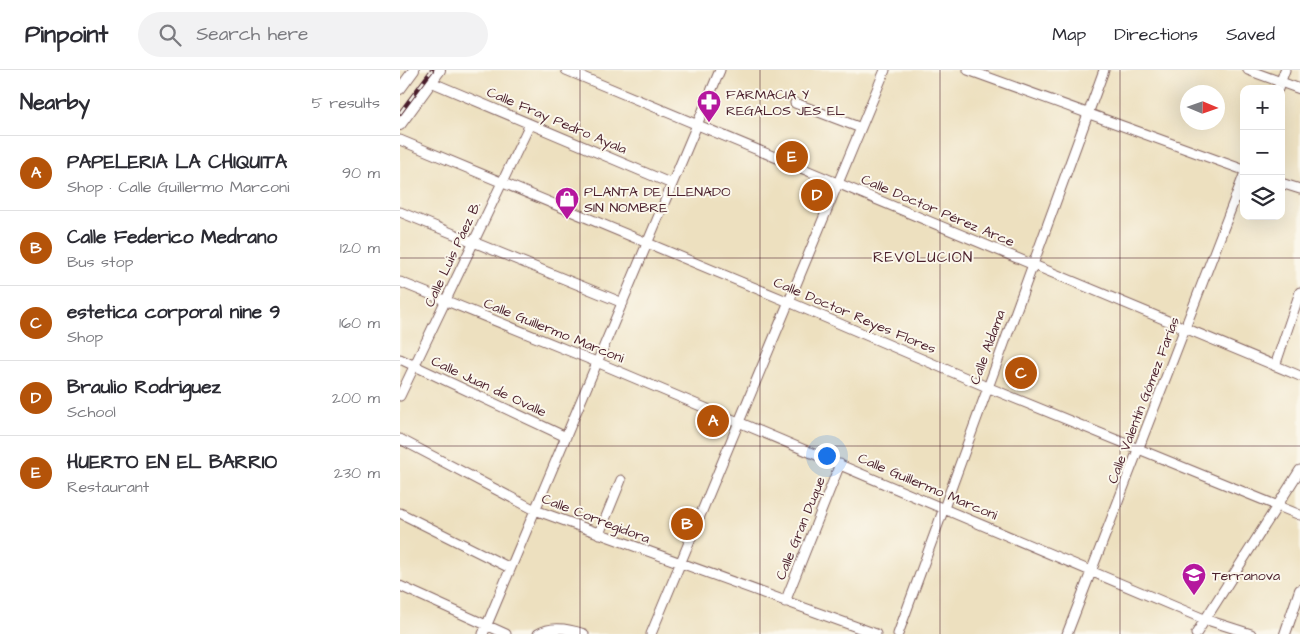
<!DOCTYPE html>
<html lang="en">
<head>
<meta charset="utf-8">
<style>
  :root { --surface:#fff; --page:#f2f2f3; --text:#2b2b33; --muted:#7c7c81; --line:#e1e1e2; --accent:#b45309 }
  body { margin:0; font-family:"Architects Daughter",sans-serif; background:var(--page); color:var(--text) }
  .controls { position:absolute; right:15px; top:15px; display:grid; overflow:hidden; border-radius:10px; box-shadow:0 5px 20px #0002 }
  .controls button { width:45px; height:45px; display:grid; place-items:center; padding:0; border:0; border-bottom:1px solid var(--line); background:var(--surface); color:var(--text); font:25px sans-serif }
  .compass { position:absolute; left:780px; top:15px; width:45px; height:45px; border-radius:50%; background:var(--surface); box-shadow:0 5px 20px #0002; rotate:92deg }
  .you { position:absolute; left:426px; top:385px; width:18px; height:18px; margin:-12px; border:4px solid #fff; border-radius:50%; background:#1a73e8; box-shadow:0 0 0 8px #1a73e833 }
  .badge { display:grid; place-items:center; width:32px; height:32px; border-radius:50%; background:var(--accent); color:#fff; font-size:16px; font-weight:700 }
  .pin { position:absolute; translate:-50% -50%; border:2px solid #fff; box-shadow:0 1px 5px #0006 }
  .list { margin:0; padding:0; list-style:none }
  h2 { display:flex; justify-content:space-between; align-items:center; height:65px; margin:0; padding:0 20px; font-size:21px }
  h2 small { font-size:16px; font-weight:400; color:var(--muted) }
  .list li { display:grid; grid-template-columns:32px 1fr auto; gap:15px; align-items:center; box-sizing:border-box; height:75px; padding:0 20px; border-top:1px solid var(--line) }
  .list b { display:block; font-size:19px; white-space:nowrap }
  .list p { margin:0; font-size:16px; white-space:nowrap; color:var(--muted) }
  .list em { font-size:16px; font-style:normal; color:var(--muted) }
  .icon { flex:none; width:28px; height:28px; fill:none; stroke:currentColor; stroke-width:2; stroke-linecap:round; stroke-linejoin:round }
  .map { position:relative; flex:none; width:900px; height:564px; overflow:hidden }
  header { display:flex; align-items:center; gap:30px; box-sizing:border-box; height:70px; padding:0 25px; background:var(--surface); border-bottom:1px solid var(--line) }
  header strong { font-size:24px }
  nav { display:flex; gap:28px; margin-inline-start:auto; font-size:18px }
  .search { width:350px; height:45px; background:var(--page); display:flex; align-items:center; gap:12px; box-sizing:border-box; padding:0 18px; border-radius:28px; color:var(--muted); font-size:19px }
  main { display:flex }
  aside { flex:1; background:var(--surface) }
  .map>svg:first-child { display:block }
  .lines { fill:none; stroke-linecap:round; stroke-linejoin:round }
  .minor-casing { stroke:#83635f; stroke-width:11 }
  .major-casing { stroke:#83635f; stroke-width:12 }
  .minor { stroke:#fff; stroke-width:9 }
  .major { stroke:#fff; stroke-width:10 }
  .rail-casing { stroke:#4a1f2b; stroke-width:4.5 }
  .rail { stroke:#fbf7ec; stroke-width:2.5; stroke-dasharray:8; stroke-linecap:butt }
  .grid { fill:none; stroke:#4a1f2b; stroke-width:1; stroke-opacity:0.55 }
  .labels { text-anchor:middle; stroke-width:4; stroke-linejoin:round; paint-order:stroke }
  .poi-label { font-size:14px; fill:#4a1f2b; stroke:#fbf7ec; text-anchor:start }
  .street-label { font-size:14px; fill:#4a1f2b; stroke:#fbf7ec }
  .neighbourhood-label { font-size:15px; letter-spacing:1px; fill:#4a1f2b; stroke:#fbf7ec }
</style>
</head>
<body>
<header>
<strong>Pinpoint</strong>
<div class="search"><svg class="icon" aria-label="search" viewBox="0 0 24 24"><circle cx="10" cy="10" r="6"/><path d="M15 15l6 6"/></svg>Search here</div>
<nav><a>Map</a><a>Directions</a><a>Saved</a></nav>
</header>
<main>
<aside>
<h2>Nearby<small>5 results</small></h2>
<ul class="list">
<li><span class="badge">A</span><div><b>PAPELERIA LA CHIQUITA</b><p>Shop · Calle Guillermo Marconi</p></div><em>90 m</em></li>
<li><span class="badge">B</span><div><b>Calle Federico Medrano</b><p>Bus stop</p></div><em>120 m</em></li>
<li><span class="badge">C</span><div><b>estetica corporal nine 9</b><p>Shop</p></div><em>160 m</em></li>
<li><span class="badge">D</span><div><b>Braulio Rodriguez</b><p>School</p></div><em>200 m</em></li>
<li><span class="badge">E</span><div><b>HUERTO EN EL BARRIO</b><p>Restaurant</p></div><em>230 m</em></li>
</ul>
</aside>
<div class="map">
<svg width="900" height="564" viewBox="0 0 900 564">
  <rect width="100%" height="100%" fill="#fbf7ec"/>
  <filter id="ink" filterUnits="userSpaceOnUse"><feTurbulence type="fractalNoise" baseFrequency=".02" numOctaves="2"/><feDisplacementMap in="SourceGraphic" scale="10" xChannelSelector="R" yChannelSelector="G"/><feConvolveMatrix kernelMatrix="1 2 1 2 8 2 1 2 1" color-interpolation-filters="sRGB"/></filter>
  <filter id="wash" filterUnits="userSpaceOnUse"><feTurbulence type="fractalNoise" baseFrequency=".0096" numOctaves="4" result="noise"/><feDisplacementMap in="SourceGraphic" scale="20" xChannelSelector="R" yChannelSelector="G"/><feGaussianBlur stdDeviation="1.12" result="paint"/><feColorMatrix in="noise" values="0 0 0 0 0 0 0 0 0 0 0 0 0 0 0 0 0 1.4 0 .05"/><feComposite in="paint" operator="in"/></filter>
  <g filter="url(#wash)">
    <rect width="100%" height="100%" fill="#ede0bf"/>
  </g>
  <g filter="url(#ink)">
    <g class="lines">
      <defs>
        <path id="minor" d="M 166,0 L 900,306
          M 568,0 L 844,100
          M 848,0 L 900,19
          M 31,12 L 272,114
          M 878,19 L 885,0
          M 395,33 L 461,58
          M 0,70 L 389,232 L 587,317 L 900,445
          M 881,113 L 900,119
          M 0,142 L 223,233
          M 0,212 L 199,293 L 804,549 L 851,564
          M 0,289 L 166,367
          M 875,296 L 900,222
          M 0,326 L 130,54
          M 0,369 L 135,440 L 476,564
          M 0,443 L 110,498
          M 199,464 L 221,410
          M 0,516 L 106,564
          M 385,532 L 440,394
          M 83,564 L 320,0
          M 138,564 C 152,555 170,559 184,564
          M 251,564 L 485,0
          M 498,564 L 704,0
          M 667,564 L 844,105
          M 796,564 L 900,400"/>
        <path id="major" d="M 0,19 L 14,0
          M 0,55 L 40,0
          M 885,564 L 900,520"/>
      </defs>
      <use href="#minor" class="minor-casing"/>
      <use href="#major" class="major-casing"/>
      <use href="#minor" class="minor"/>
      <use href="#major" class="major"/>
      <defs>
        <path id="rail" d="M 0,43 L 32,0"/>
      </defs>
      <use href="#rail" class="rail-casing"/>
      <use href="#rail" class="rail"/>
    </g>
  </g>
  <path class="grid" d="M 180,0 L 180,564M 360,0 L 360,564M 540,0 L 540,564M 720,0 L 720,564M 0,188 L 900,188M 0,376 L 900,376"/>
  <defs>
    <symbol id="pharmacy-pin" viewBox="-11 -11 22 30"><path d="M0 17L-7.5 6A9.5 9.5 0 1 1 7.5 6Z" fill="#b5179e" stroke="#fbf7ec"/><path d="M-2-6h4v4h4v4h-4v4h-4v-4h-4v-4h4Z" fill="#fff"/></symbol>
    <symbol id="shop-pin" viewBox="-11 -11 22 30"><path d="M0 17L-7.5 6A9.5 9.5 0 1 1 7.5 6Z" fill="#b5179e" stroke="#fbf7ec"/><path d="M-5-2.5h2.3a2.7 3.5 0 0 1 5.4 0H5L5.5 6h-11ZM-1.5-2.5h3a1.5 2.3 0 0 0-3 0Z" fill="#fff"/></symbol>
    <symbol id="school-pin" viewBox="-11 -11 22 30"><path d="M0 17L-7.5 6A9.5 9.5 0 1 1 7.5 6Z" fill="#b5179e" stroke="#fbf7ec"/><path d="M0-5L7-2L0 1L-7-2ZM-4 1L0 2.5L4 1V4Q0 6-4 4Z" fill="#fff"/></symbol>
  </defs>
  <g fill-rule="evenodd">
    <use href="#pharmacy-pin" x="295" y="18" width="28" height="38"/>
    <use href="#shop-pin" x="153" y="115" width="28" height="38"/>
    <use href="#school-pin" x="780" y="491" width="28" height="38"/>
  </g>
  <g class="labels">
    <g class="poi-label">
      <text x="326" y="29">FARMACIA Y<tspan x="326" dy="16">REGALOS JES EL</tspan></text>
      <text x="184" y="126">PLANTA DE LLENADO<tspan x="184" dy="16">SIN NOMBRE</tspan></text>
      <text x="812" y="510">Terranova</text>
    </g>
    <g class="street-label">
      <text transform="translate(157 50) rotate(23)" y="5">Calle Fray Pedro Ayala</text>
      <text transform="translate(538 140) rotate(23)" y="5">Calle Doctor Pérez Arce</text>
      <text transform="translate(52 184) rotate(-65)" y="5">Calle Luis Páez B.</text>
      <text transform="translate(455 245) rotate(23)" y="5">Calle Doctor Reyes Flores</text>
      <text transform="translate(154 260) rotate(22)" y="5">Calle Guillermo Marconi</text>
      <text transform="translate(587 277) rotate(-70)" y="5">Calle Aldama</text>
      <text transform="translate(89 316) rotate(25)" y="5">Calle Juan de Ovalle</text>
      <text transform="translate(743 330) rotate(-69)" y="5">Calle Valentín Gómez Farías</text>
      <text transform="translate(528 416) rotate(23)" y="5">Calle Guillermo Marconi</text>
      <text transform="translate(196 448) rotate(21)" y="5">Calle Corregidora</text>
      <text transform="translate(400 458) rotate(-68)" y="5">Calle Gran Duque</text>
    </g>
    <g class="neighbourhood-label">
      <text x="523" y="192">REVOLUCION</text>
    </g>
  </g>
</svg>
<div class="controls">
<button>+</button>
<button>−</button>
<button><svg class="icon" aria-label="layers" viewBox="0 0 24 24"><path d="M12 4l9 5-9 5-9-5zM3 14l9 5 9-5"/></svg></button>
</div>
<svg class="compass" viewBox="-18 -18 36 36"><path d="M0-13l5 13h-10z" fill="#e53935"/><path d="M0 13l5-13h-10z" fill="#7c7c81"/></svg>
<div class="you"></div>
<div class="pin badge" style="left:313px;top:351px">A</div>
<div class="pin badge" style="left:287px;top:454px">B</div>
<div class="pin badge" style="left:621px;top:303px">C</div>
<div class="pin badge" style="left:417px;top:125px">D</div>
<div class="pin badge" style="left:392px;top:87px">E</div>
</div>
</main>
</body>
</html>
